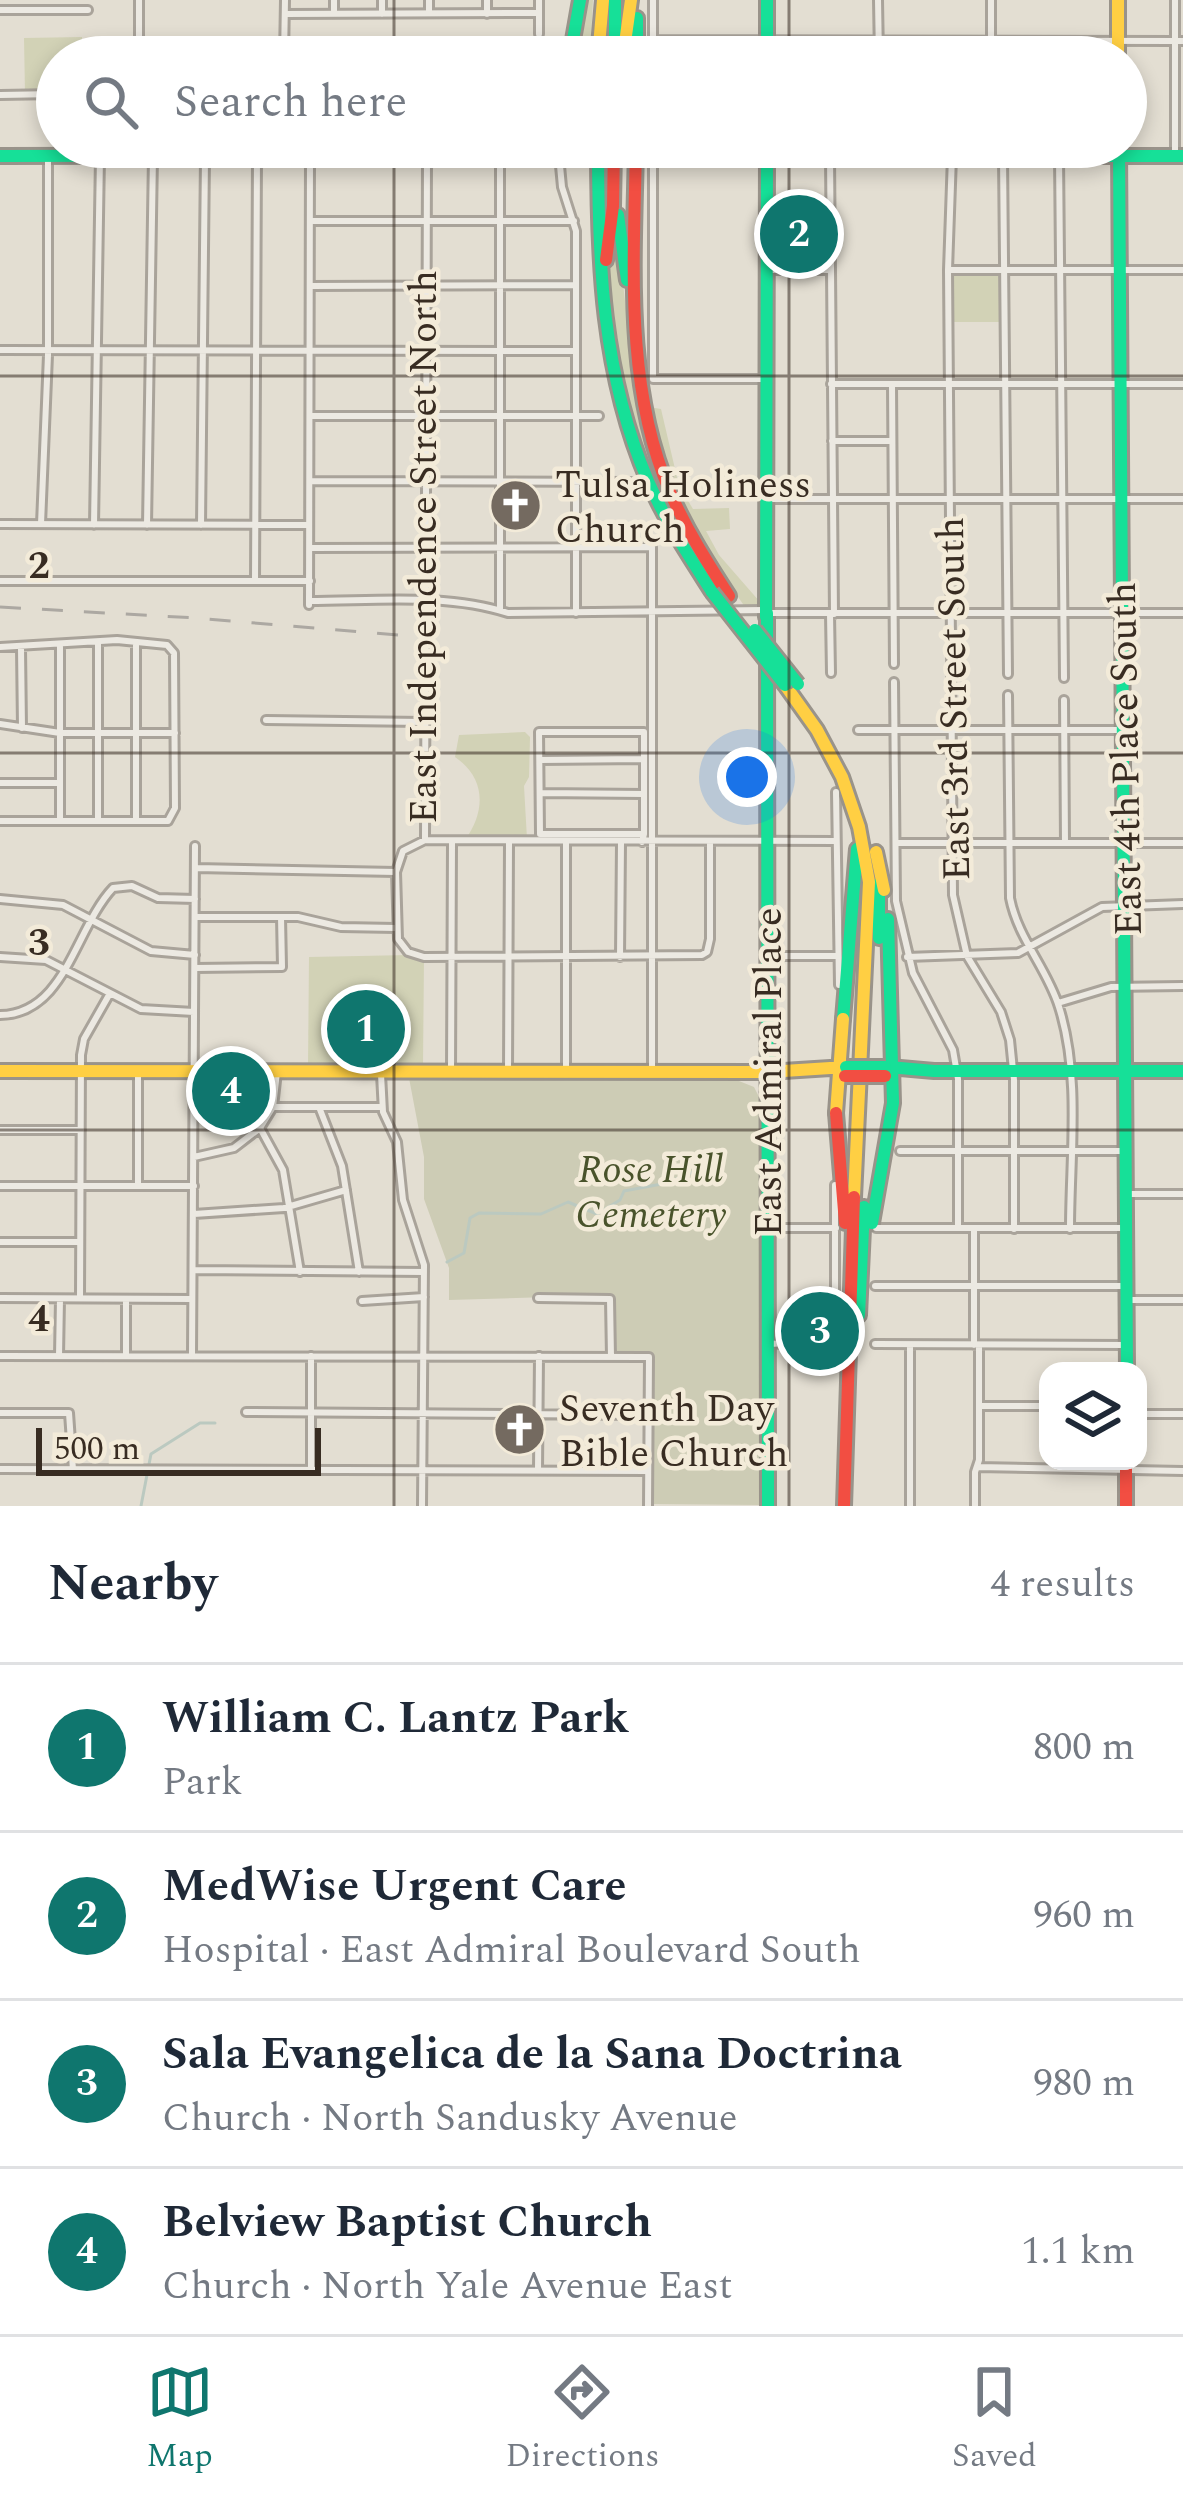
<!DOCTYPE html>
<html lang="en">
<head>
<meta charset="utf-8">
<style>
  :root { --surface:#fff; --page:#f2f2f3; --text:#1f2937; --muted:#747a83; --line:#e0e1e3; --accent:#0f766e }
  body { margin:0; font-family:Spectral,serif; background:var(--page); color:var(--text) }
  .controls { position:absolute; right:36px; bottom:36px; display:grid; overflow:hidden; border-radius:24px; box-shadow:0 6px 18px #0003 }
  .controls button { width:108px; height:108px; display:grid; place-items:center; padding:0; border:0; border-bottom:3px solid var(--line); background:var(--surface); color:var(--text); font:60px sans-serif }
  .scale { position:absolute; left:36px; bottom:30px; width:285px; box-sizing:border-box; padding-left:12px; border:6px solid #382c22; border-top:0; font-size:33px; line-height:42px; white-space:nowrap; color:#382c22; -webkit-text-stroke:9px #f3ebd9; paint-order:stroke }
  .you { position:absolute; left:747px; top:777px; width:42px; height:42px; margin:-30px; border:9px solid #fff; border-radius:50%; background:#1a73e8; box-shadow:0 0 0 18px #1a73e833 }
  .badge { display:grid; place-items:center; width:78px; height:78px; border-radius:50%; background:var(--accent); color:#fff; font-size:39px; font-weight:700 }
  .pin { position:absolute; translate:-50% -50%; border:6px solid #fff; box-shadow:0 3px 12px #0006 }
  .list { margin:0; padding:0; list-style:none }
  h2 { display:flex; justify-content:space-between; align-items:center; height:156px; margin:0; padding:0 48px; font-size:51px }
  h2 small { font-size:39px; font-weight:400; color:var(--muted) }
  .list li { display:grid; grid-template-columns:78px 1fr auto; gap:36px; align-items:center; box-sizing:border-box; height:168px; padding:0 48px; border-top:3px solid var(--line) }
  .list b { display:block; font-size:45px; white-space:nowrap }
  .list p { margin:0; font-size:39px; white-space:nowrap; color:var(--muted) }
  .list em { font-size:39px; font-style:normal; color:var(--muted) }
  .icon { flex:none; width:66px; height:66px; fill:none; stroke:currentColor; stroke-width:2; stroke-linecap:round; stroke-linejoin:round }
  .map { position:relative; flex:none; width:1183px; height:1506px; overflow:hidden }
  .search { position:absolute; background:var(--surface); box-shadow:0 6px 18px #0003; left:36px; right:36px; top:36px; height:132px; display:flex; align-items:center; gap:30px; box-sizing:border-box; padding:0 42px; border-radius:66px; color:var(--muted); font-size:45px }
  .sheet { height:828px; background:var(--surface) }
  nav { display:flex; justify-content:space-around; align-items:center; box-sizing:border-box; height:168px; border-top:3px solid var(--line); background:var(--surface); font-size:33px; color:var(--muted) }
  nav a { display:grid; justify-items:center; gap:6px }
  nav .on { color:var(--accent) }
  .map>svg:first-child { display:block }
  .green { fill:#d2d2b6 }
  .cemetery { fill:#cdccb5 }
  .lines { fill:none; stroke-linecap:round; stroke-linejoin:round }
  .stream { stroke:#bbc9c0; stroke-width:3 }
  .street-casing { stroke:#a9a39a; stroke-width:12 }
  .fast-casing { stroke:#99938a; stroke-width:18 }
  .slow-casing { stroke:#99938a; stroke-width:18 }
  .jam-casing { stroke:#99938a; stroke-width:18 }
  .street { stroke:#ece9e2; stroke-width:6 }
  .fast { stroke:#16e098; stroke-width:12 }
  .slow { stroke:#ffcf43; stroke-width:12 }
  .jam { stroke:#f24e42; stroke-width:12 }
  .rail { stroke:#aca8a2; stroke-width:3; stroke-dasharray:21 21; stroke-linecap:butt }
  .fast-bridge-casing { stroke:#99938a; stroke-width:18; stroke-linecap:butt }
  .jam-bridge-casing { stroke:#99938a; stroke-width:18; stroke-linecap:butt }
  .fast-bridge { stroke:#16e098; stroke-width:12 }
  .jam-bridge { stroke:#f24e42; stroke-width:12 }
  .grid { fill:none; stroke:#382c22; stroke-width:3; stroke-opacity:0.55 }
  .labels { text-anchor:middle; stroke-width:9; stroke-linejoin:round; paint-order:stroke }
  .poi-label { font-size:39px; fill:#382c22; stroke:#f3ebd9; text-anchor:start }
  .street-label { font-size:39px; fill:#382c22; stroke:#f3ebd9 }
  .park-label { font-size:39px; font-style:italic; fill:#49532b; stroke:#f3ebd9 }
  .grid-label { font-size:39px; text-anchor:middle; font-weight:bold; fill:#382c22; stroke:#f3ebd9; stroke-width:9; stroke-linejoin:round; paint-order:stroke }
</style>
</head>
<body>
<div class="map">
<svg width="1183" height="1506" viewBox="0 0 1183 1506">
  <rect width="100%" height="100%" fill="#e3ded2"/>
  <path class="green" d="M 584,0 L 593,0 L 590,57 L 573,57 Z
    M 82,37 L 82,57 L 57,57 L 57,93 L 25,93 L 24,38 Z
    M 466,41 L 569,42 L 566,57 L 466,57 Z
    M 615,211 L 638,419 L 676,527 C 637,454 607,369 606,285 C 606,261 612,235 615,211 Z
    M 953,275 L 1000,275 L 1002,322 L 953,322 Z
    M 649,407 L 661,409 L 679,486 L 693,509 L 729,508 L 730,529 L 706,531 L 719,555 L 760,602 L 758,608 L 745,607 L 698,539 L 672,485 Z
    M 525,732 L 530,737 L 529,777 L 524,786 L 527,839 L 465,840 C 486,811 486,778 455,757 L 459,735 Z
    M 409,955 L 424,959 L 423,1066 L 308,1066 L 309,957 Z"/>
  <path class="cemetery" d="M 409,1078 L 734,1079 L 754,1087 L 762,1103 L 761,1505 L 651,1504 L 651,1354 L 615,1353 L 614,1295 L 449,1300 L 449,1268 L 424,1199 L 424,1157 Z"/>
  <g class="lines">
    <path class="stream" d="M 447,1262 L 464,1253 L 470,1218 L 479,1213 L 541,1214 L 568,1202 L 597,1214 L 620,1200 L 624,1191 L 667,1183 L 700,1169 L 716,1168
      M 141,1506 L 151,1454 L 200,1423 L 215,1423"/>
    <defs>
      <path id="street" d="M 139,0 L 139,57
        M 382,0 L 382,14
        M 487,0 L 487,14
        M 878,0 L 879,57
        M 991,0 L 991,57
        M 1175,0 L 1175,156
        M 0,10 L 88,10
        M 429,13 L 429,0
        M 285,14 L 539,13
        M 334,14 L 334,0
        M 539,34 L 539,0
        M 653,40 L 1183,41
        M 284,57 L 285,0
        M 653,57 L 653,0
        M 0,95 L 57,94
        M 653,149 L 653,379 L 767,379
        M 559,155 L 562,187 L 576,231 L 576,613
        M 830,156 L 834,614
        M 952,156 L 948,270 L 953,895 L 967,956 L 1001,1012 L 1010,1040 L 1014,1080 L 1014,1229
        M 1003,156 L 1008,674
        M 1059,156 L 1064,678
        M 310,221 L 574,221
        M 768,270 L 831,270
        M 948,270 L 1183,270
        M 310,286 L 576,285
        M 0,350 L 576,351
        M 831,384 L 1183,384
        M 892,385 L 894,664
        M 310,416 L 599,416
        M 832,441 L 892,441
        M 310,481 L 631,482
        M 767,499 L 1183,499
        M 0,524 L 308,525
        M 41,524 L 48,355 L 48,156
        M 94,525 L 100,156
        M 147,525 L 153,156
        M 201,525 L 205,157
        M 310,548 L 652,547 L 652,1070
        M 0,581 L 310,581
        M 255,581 L 257,155
        M 309,601 C 374,601 447,593 508,613 L 766,610
        M 309,605 L 310,155
        M 500,610 L 500,158
        M 767,613 L 1183,613
        M 830,614 L 831,673
        M 136,642 L 136,821
        M 0,647 L 117,640 L 167,645 L 174,653 L 175,808 L 168,821 L 0,821
        M 60,647 L 60,821
        M 21,648 L 22,728
        M 894,682 L 896,901 L 913,973 L 953,1050 L 958,1079 L 958,1228
        M 1008,695 L 1010,898 C 1018,939 1047,968 1059,1007 C 1081,1076 1070,1157 1070,1229
        M 1064,700 L 1065,843
        M 266,720 L 423,722
        M 0,724 L 60,733 L 175,733
        M 858,730 L 1123,730
        M 540,760 L 644,759
        M 0,783 L 58,783
        M 836,792 L 839,985
        M 540,793 L 644,794
        M 98,820 L 98,642
        M 425,840 L 427,155
        M 642,842 L 644,834 L 644,732 L 539,732 L 540,834 L 644,834
        M 710,843 L 710,939 L 707,952 L 702,955 L 424,957 L 408,952 L 398,939 L 396,872 L 403,851 L 425,840 L 836,841
        M 896,843 L 1183,843
        M 196,868 L 396,872
        M 0,899 L 63,905 L 151,951 L 195,955
        M 195,917 L 298,917 L 341,927 L 396,928
        M 770,956 L 835,956
        M 0,957 L 46,960 L 141,1009 L 194,1012
        M 620,957 L 621,843
        M 907,957 L 1018,953 L 1102,907 L 1183,904
        M 195,968 L 282,967 L 281,917
        M 1058,1003 L 1111,987 L 1183,986
        M 0,1015 C 66,1014 75,928 113,888 L 132,886 L 158,898 L 195,899
        M 277,1072 L 273,1107 L 260,1128 L 283,1170 L 300,1272
        M 451,1072 L 452,843
        M 508,1072 L 509,843
        M 566,1072 L 566,843
        M 381,1074 L 383,1112 L 397,1142 L 403,1200 L 424,1265 L 422,1506
        M 273,1107 L 382,1107
        M 319,1107 L 342,1166 L 359,1272
        M 0,1130 L 81,1130
        M 900,1151 L 1124,1151
        M 194,1157 L 234,1148 L 260,1128
        M 0,1186 L 194,1186
        M 138,1186 L 138,1071
        M 1127,1194 L 1183,1194
        M 194,1214 L 284,1208 L 346,1190
        M 768,1228 L 836,1228
        M 876,1228 L 1125,1228
        M 974,1229 L 974,1345
        M 0,1242 L 80,1242
        M 195,1270 L 424,1272
        M 875,1286 L 1124,1286
        M 0,1298 L 192,1299
        M 80,1298 L 81,1055 L 84,1039 L 109,995
        M 538,1298 L 610,1299 L 611,1357
        M 126,1300 L 126,1356
        M 1127,1300 L 1183,1300
        M 362,1301 L 424,1297
        M 768,1344 L 835,1341 L 835,1185
        M 875,1344 L 1126,1345
        M 910,1345 L 910,1506
        M 0,1356 L 649,1357 L 648,1506
        M 59,1356 L 60,1299
        M 192,1356 L 195,846
        M 979,1406 L 1048,1406
        M 246,1412 L 648,1415
        M 0,1413 L 69,1413 L 73,1470
        M 1138,1414 L 1183,1414
        M 977,1467 L 1183,1471
        M 0,1469 L 648,1471
        M 311,1469 L 311,1356
        M 538,1470 L 539,1356
        M 975,1506 L 975,1472 L 979,1460 L 979,1345"/>
      <path id="fast" d="M 615,0 L 615,57
        M 767,0 L 767,57
        M 637,18 L 637,57
        M 570,57 L 580,0
        M 598,147 C 598,262 602,374 648,481 C 665,520 689,556 712,592
        M 1119,147 L 1127,1371
        M 646,151 L 735,156 L 1183,156
        M 0,156 L 547,155 L 585,151
        M 618,215 L 627,280
        M 767,613 L 768,1506
        M 766,617 L 767,147
        M 879,884 L 879,938
        M 843,1019 L 857,849
        M 889,1067 L 934,1071 L 1183,1071
        M 872,1223 L 893,1103 L 888,919
        M 859,1315 L 864,1207"/>
      <path id="slow" d="M 1118,0 L 1118,57
        M 598,57 L 603,0
        M 623,57 L 631,0
        M 785,685 L 817,730 L 842,777 L 859,827 L 869,882 L 854,1197
        M 876,852 L 884,890
        M 0,1071 L 768,1072 L 846,1067
        M 836,1113 L 843,1019"/>
      <path id="jam" d="M 636,147 C 634,261 624,385 670,492 C 686,529 707,562 729,596
        M 606,260 L 613,206 L 614,147
        M 836,1113 L 845,1223
        M 1126,1461 L 1126,1506
        M 844,1506 L 854,1197"/>
    </defs>
    <use href="#street" class="street-casing"/>
    <use href="#fast" class="fast-casing"/>
    <use href="#slow" class="slow-casing"/>
    <use href="#jam" class="jam-casing"/>
    <use href="#street" class="street"/>
    <use href="#fast" class="fast"/>
    <use href="#slow" class="slow"/>
    <use href="#jam" class="jam"/>
    <path class="rail" d="M 0,607 L 196,618 L 409,636"/>
    <defs>
      <path id="fast-bridge" d="M 626,151 L 646,151
        M 585,159 L 604,158
        M 626,159 L 646,159
        M 712,592 L 785,685
        M 755,630 L 798,684
        M 846,1067 L 885,1067"/>
      <path id="jam-bridge" d="M 845,1076 L 885,1076"/>
    </defs>
    <use href="#fast-bridge" class="fast-bridge-casing"/>
    <use href="#jam-bridge" class="jam-bridge-casing"/>
    <use href="#fast-bridge" class="fast-bridge"/>
    <use href="#jam-bridge" class="jam-bridge"/>
  </g>
  <path class="grid" d="M 394,0 L 394,57M 789,0 L 789,57M 394,147 L 394,1506M 789,147 L 789,1506M 0,376 L 1183,376M 0,753 L 1183,753M 0,1130 L 1183,1130"/>
  <defs>
    <symbol id="church-disc" viewBox="-11 -11 22 22"><circle r="9.5" fill="#746a60" stroke="#f3ebd9"/><path d="M-1.2-6h2.4v3.5h3.3v2.4h-3.3V6h-2.4V-.1h-3.3v-2.4h3.3Z" fill="#fff"/></symbol>
  </defs>
  <g fill-rule="evenodd">
    <use href="#church-disc" x="486" y="476" width="59" height="59"/>
    <use href="#church-disc" x="490" y="1400" width="59" height="59"/>
  </g>
  <g class="labels">
    <g class="poi-label">
      <text x="555" y="497">Tulsa Holiness<tspan x="555" dy="45">Church</tspan></text>
      <text x="559" y="1421">Seventh Day<tspan x="559" dy="45">Bible Church</tspan></text>
    </g>
    <g class="street-label">
      <text transform="translate(422 547) rotate(-90)" y="14">East Independence Street North</text>
      <text transform="translate(952 699) rotate(-91)" y="14">East 3rd Street South</text>
      <text transform="translate(1124 759) rotate(-91)" y="14">East 4th Place South</text>
      <text transform="translate(767 1072) rotate(-90)" y="14">East Admiral Place</text>
    </g>
    <g class="park-label">
      <text x="651" y="1182">Rose Hill<tspan x="651" dy="45">Cemetery</tspan></text>
    </g>
  </g>
  <g class="grid-label">
    <text x="39" y="578">2</text>
    <text x="39" y="955">3</text>
    <text x="39" y="1331">4</text>
  </g>
</svg>
<div class="controls">
<button><svg class="icon" aria-label="layers" viewBox="0 0 24 24"><path d="M12 4l9 5-9 5-9-5zM3 14l9 5 9-5"/></svg></button>
</div>
<div class="scale">500 m</div>
<div class="you"></div>
<div class="pin badge" style="left:366px;top:1029px">1</div>
<div class="pin badge" style="left:799px;top:234px">2</div>
<div class="pin badge" style="left:820px;top:1331px">3</div>
<div class="pin badge" style="left:231px;top:1091px">4</div>
<div class="search"><svg class="icon" aria-label="search" viewBox="0 0 24 24"><circle cx="10" cy="10" r="6"/><path d="M15 15l6 6"/></svg>Search here</div>
</div>
<section class="sheet">
<h2>Nearby<small>4 results</small></h2>
<ul class="list">
<li><span class="badge">1</span><div><b>William C. Lantz Park</b><p>Park</p></div><em>800 m</em></li>
<li><span class="badge">2</span><div><b>MedWise Urgent Care</b><p>Hospital · East Admiral Boulevard South</p></div><em>960 m</em></li>
<li><span class="badge">3</span><div><b>Sala Evangelica de la Sana Doctrina</b><p>Church · North Sandusky Avenue</p></div><em>980 m</em></li>
<li><span class="badge">4</span><div><b>Belview Baptist Church</b><p>Church · North Yale Avenue East</p></div><em>1.1 km</em></li>
</ul>
</section>
<nav>
<a class="on"><svg class="icon" aria-label="map" viewBox="0 0 24 24"><path d="M3 6l6-2 6 2 6-2v14l-6 2-6-2-6 2zM9 4v14M15 6v14"/></svg>Map</a>
<a><svg class="icon" aria-label="directions" viewBox="0 0 24 24"><path d="M12 3l9 9-9 9-9-9zM9 14v-3h6M13 9l2 2-2 2"/></svg>Directions</a>
<a><svg class="icon" aria-label="saved" viewBox="0 0 24 24"><path d="M7 4h10v16l-5-4-5 4z"/></svg>Saved</a>
</nav>
</body>
</html>
